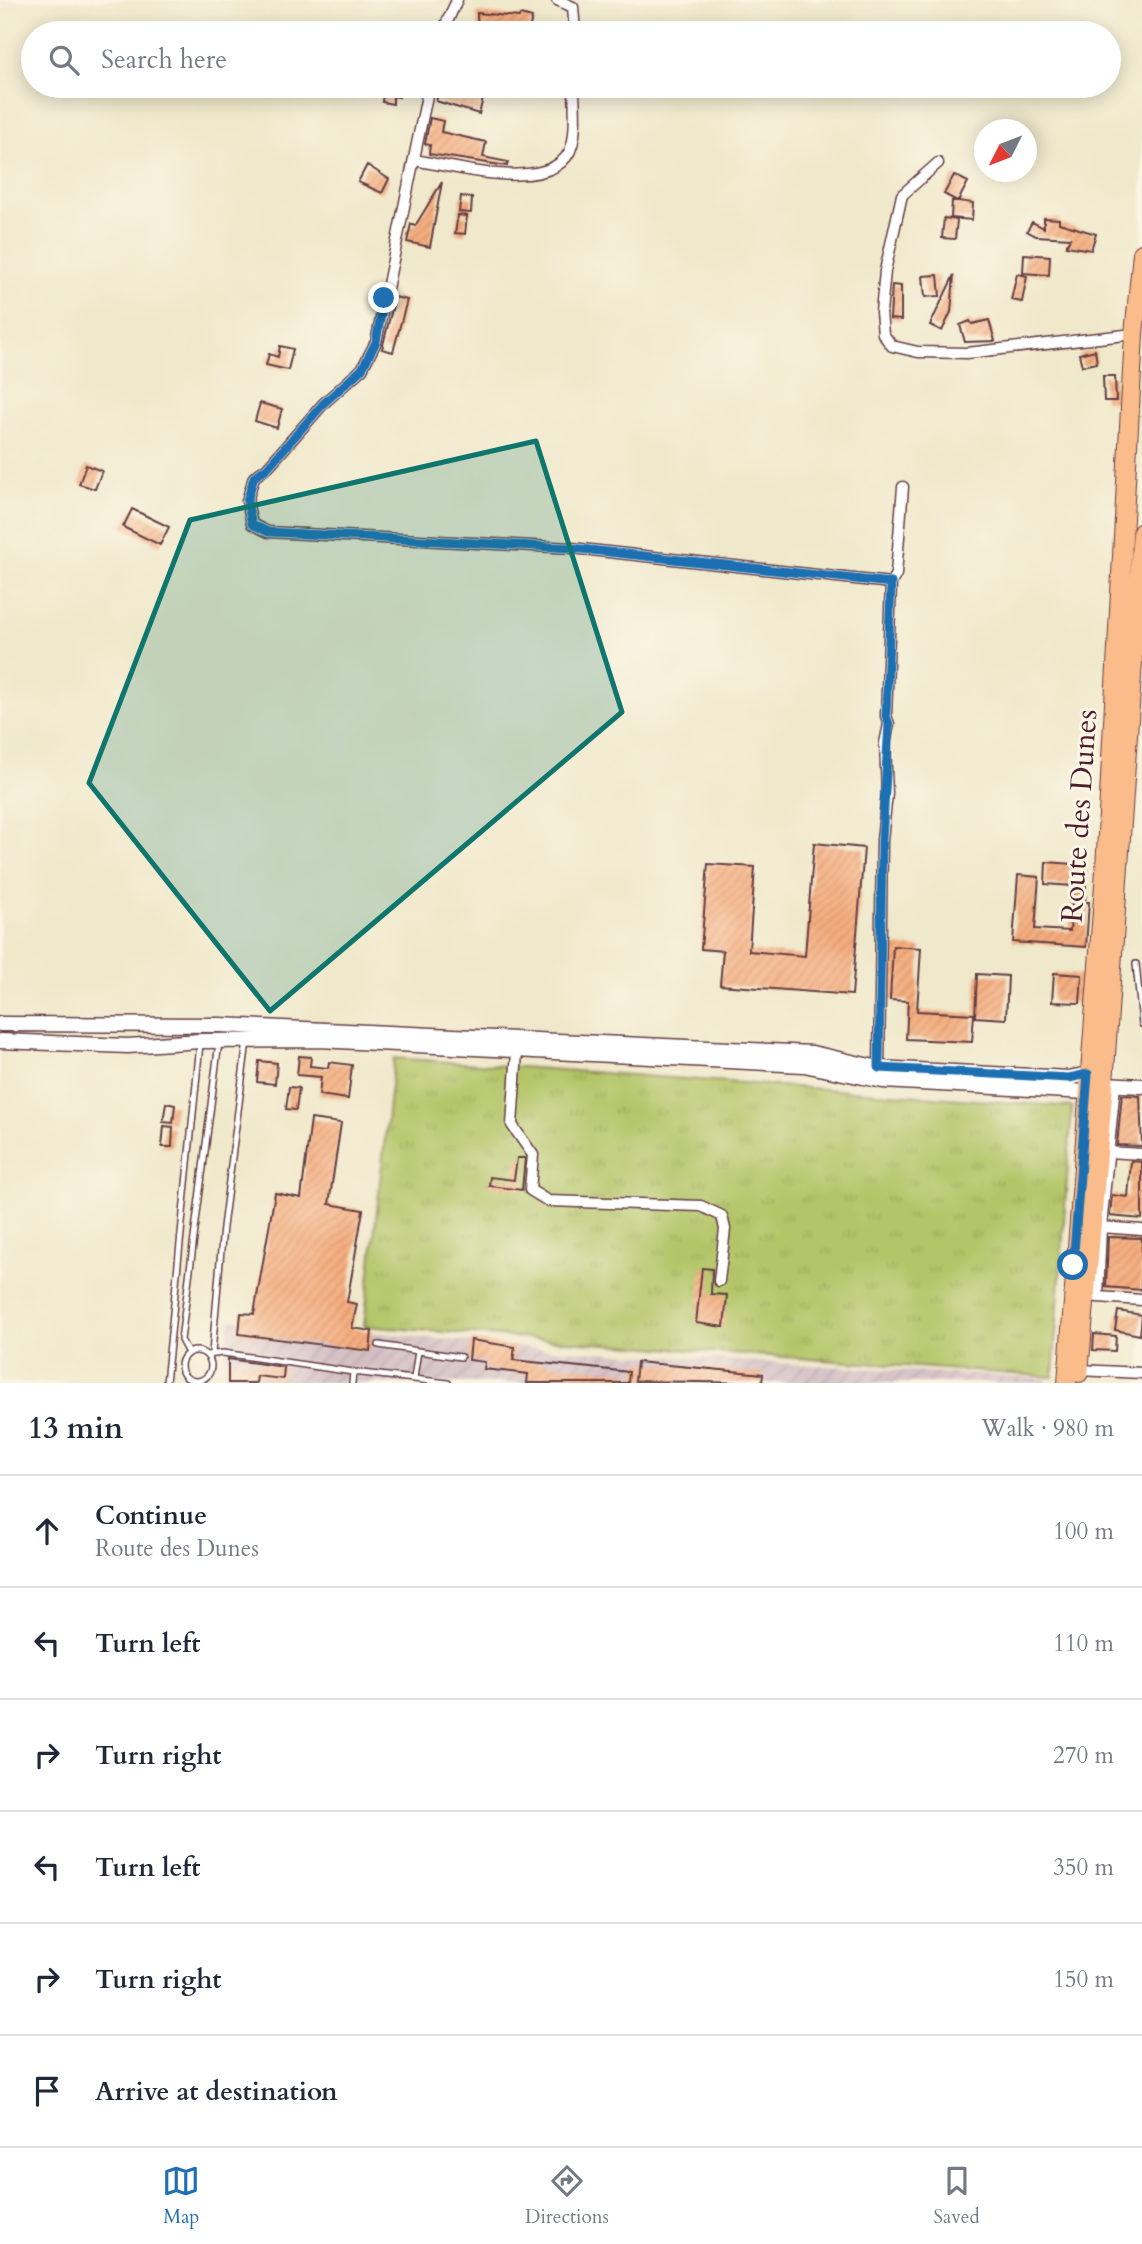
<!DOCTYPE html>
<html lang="en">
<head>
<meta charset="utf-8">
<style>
  :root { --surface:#fff; --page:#f2f2f3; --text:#1f2937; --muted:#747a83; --line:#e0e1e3; --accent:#1f6fb2 }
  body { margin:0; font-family:Cardo,serif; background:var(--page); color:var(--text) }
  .compass { position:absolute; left:974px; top:119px; width:63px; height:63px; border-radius:50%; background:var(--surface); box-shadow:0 4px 18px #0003; rotate:228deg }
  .stop { position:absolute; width:21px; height:21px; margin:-16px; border:5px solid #1f6fb2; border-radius:50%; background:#fff }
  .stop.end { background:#1f6fb2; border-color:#fff; box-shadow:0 2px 7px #0008 }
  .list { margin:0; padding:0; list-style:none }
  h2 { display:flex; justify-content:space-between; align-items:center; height:91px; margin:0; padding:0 28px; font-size:30px }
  h2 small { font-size:23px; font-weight:400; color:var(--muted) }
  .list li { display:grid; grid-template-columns:46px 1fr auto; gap:21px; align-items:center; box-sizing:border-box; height:112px; padding:0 28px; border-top:2px solid var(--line) }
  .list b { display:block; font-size:26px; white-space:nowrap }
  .list p { margin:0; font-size:23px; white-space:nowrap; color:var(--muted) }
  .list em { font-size:23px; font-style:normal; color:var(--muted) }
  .icon { flex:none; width:38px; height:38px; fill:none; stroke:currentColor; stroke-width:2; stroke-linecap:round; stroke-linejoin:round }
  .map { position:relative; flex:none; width:1142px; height:1383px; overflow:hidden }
  .search { position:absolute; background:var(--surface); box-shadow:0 4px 18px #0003; left:21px; right:21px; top:21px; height:77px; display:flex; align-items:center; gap:18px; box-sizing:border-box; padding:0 24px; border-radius:38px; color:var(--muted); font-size:26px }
  .sheet { height:763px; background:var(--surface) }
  nav { display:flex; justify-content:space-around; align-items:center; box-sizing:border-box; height:98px; border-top:2px solid var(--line); background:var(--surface); font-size:19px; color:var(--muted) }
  nav a { display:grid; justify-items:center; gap:4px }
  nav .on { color:var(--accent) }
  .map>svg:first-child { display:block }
  .industrial { fill:url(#industrial-furrows) }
  .grass { fill:url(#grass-tufts); stroke:#7e724a; stroke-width:2 }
  .building { fill:url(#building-hatch) }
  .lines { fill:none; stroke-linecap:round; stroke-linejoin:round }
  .service-casing { stroke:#633d43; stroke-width:8 }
  .minor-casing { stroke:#633d43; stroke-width:13 }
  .tertiary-casing { stroke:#633d43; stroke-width:17 }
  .primary-casing { stroke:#633d43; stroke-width:20 }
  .service { stroke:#fff; stroke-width:5 }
  .minor { stroke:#fff; stroke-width:10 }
  .tertiary { stroke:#fff; stroke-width:14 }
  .primary { stroke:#fabc8b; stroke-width:18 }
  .route { stroke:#1f6fb2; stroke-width:9 }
  .marked { fill:#0f766e; fill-opacity:0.2; stroke:#0f766e; stroke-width:5; stroke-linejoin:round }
  .labels { text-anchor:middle; stroke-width:6; stroke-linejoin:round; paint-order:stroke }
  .street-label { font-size:30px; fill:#4a1f2b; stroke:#fcf5e5 }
</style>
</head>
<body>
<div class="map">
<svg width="1142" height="1383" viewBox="0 0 1142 1383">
  <defs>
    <pattern id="industrial-furrows" width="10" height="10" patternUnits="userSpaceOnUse" patternTransform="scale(1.75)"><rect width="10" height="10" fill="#d2bec4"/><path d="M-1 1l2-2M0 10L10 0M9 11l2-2" fill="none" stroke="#b6a3a9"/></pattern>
    <pattern id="grass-tufts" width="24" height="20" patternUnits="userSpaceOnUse" patternTransform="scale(1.75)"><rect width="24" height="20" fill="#b3c568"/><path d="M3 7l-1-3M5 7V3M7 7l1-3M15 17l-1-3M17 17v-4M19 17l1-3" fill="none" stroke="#9ba95a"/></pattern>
    <pattern id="building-hatch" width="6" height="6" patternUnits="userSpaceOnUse" patternTransform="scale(1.75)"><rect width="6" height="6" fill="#f5ad7e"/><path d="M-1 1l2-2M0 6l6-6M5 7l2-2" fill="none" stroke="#d4946d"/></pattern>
  </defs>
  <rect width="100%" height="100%" fill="#fcf5e5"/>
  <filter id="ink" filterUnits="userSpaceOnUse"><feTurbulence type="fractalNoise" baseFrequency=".0143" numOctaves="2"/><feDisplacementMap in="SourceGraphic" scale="14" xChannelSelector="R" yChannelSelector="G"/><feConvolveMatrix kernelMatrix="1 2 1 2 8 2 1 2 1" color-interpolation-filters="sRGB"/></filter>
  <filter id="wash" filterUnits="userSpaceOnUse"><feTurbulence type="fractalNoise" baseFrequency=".00686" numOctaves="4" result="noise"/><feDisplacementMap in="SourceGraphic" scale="28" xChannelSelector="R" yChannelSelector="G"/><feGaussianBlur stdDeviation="1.57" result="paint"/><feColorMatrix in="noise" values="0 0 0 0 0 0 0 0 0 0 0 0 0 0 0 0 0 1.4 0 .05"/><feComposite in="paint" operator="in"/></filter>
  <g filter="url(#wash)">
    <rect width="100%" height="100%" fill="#efe8ca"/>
    <path class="industrial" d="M 230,1319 L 542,1349 L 1047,1379 L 1046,1383 L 223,1383 Z"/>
    <path class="grass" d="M 394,1058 L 1072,1107 L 1053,1377 L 364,1326 Z"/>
    <g id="blocks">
      <path class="building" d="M 477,13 L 519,17 L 520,15 L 532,18 L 528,33 L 478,33 Z
        M 384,86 L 401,86 L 399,97 L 393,96 L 393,104 L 382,102 Z
        M 446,86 L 466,86 L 485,91 L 479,114 L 436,101 L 439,92 L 444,93 Z
        M 430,118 L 443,121 L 441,132 L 486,142 L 483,157 L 508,162 L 507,166 L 429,154 L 430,145 L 425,144 Z
        M 367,165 L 389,179 L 382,193 L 358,182 Z
        M 954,175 L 968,182 L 958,201 L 973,203 L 972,220 L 951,218 L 952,201 L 957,201 L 944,194 Z
        M 442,182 L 430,247 L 407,242 L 411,224 L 415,226 Z
        M 461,196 L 472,198 L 471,213 L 459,212 Z
        M 458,215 L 467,216 L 465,234 L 455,233 Z
        M 944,218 L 957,220 L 955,239 L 942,238 Z
        M 1044,218 L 1059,219 L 1059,223 L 1096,234 L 1091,250 L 1066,246 L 1070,238 L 1036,236 L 1027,231 L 1032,222 L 1044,228 Z
        M 1024,254 L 1050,256 L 1049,275 L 1023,273 Z
        M 1017,274 L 1027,276 L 1022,302 L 1011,300 Z
        M 938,275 L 940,296 L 925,297 L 923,276 Z
        M 954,275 L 951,312 L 942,331 L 930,325 Z
        M 892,285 L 901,286 L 901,320 L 890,319 Z
        M 395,297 L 407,300 L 393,352 L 382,349 Z
        M 989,320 L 995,341 L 965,342 L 960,325 L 970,321 L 972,324 Z
        M 280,346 L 293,349 L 288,370 L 266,365 L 269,354 L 278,357 Z
        M 1095,350 L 1097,363 L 1082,366 L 1079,354 Z
        M 1103,376 L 1115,376 L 1116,401 L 1104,401 Z
        M 260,403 L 282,409 L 277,428 L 255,421 Z
        M 86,465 L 102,471 L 95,489 L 79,484 Z
        M 132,509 L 169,527 L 160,545 L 123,527 Z
        M 814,843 L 864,848 L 852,995 L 720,985 L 723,951 L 701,949 L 708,864 L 755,867 L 749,951 L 805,956 Z
        M 1046,862 L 1087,865 L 1085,902 L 1089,902 L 1086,947 L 1013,942 L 1018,875 L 1039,877 L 1035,929 L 1070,931 L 1073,886 L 1045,884 Z
        M 893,946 L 921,948 L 917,1011 L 974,1014 L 972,1042 L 906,1039 L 908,1001 L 890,1000 Z
        M 1054,973 L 1082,975 L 1080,1003 L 1052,1002 Z
        M 977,974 L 1008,976 L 1006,1019 L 975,1017 Z
        M 299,1056 L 311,1057 L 310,1066 L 328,1068 L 329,1062 L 352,1065 L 348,1099 L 319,1095 L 321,1077 L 297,1075 Z
        M 259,1061 L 277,1063 L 275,1084 L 257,1082 Z
        M 289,1087 L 299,1088 L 296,1110 L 286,1109 Z
        M 1122,1095 L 1140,1096 L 1142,1146 L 1117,1145 Z
        M 166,1103 L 175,1105 L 173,1123 L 163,1122 Z
        M 311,1119 L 341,1123 L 329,1204 L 363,1210 L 347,1302 L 357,1304 L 352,1328 L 372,1331 L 370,1351 L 239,1334 L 241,1313 L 254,1314 L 275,1193 L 301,1198 Z
        M 164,1126 L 173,1127 L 172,1147 L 162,1147 Z
        M 517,1158 L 525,1158 L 522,1190 L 489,1186 L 490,1177 L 514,1180 Z
        M 1131,1161 L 1142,1162 L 1142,1219 L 1110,1216 L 1112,1195 L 1128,1197 Z
        M 1108,1237 L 1142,1238 L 1141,1290 L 1106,1287 Z
        M 702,1268 L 712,1269 L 711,1294 L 727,1295 L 724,1327 L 696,1323 Z
        M 1118,1311 L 1142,1315 L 1140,1335 L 1115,1330 Z
        M 1094,1334 L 1116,1336 L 1115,1351 L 1093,1350 Z
        M 471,1340 L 515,1347 L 513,1360 L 629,1372 L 628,1383 L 527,1383 L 528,1374 L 484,1369 L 485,1362 L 469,1360 Z
        M 228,1359 L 284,1367 L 283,1379 L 257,1376 L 256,1383 L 228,1383 Z
        M 637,1362 L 763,1374 L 762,1383 L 635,1381 Z"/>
    </g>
  </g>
  <g filter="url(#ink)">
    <use href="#blocks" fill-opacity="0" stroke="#633d43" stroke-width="2"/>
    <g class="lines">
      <defs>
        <path id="service" d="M 1136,964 L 1142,1024
          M 379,1345 L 418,1351 L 414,1378
          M181 1366a15 15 0 1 1 30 0a15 15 0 1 1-30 0Z
          M 418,1351 L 461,1357
          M 188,1353 L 181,1340 L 219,1042
          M 212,1353 L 223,1227 L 247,1041
          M 207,1355 L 223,1353 L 353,1372
          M 166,1383 L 200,1044
          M 352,1383 L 353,1372 L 448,1383"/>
        <path id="minor" d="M 557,0 L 573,7 L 575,33
          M 442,33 L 457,0
          M 429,86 L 376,342 L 362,369 L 324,403 L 267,468 L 254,477 L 247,501 L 252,524 L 268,532 L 572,548 L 891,583
          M 414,160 C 453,166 558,197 572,145 C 577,128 574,104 574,86
          M 938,163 L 902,195 L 885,271 L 881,312 L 883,334 L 892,346 L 918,352 L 967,353 L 1134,334
          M 517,1051 L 512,1125 L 533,1155 L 530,1190 L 548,1201 L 701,1206 L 722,1216 L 725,1229 L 719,1281
          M 879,1068 L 882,840 L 887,794 L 885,743 L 889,724 L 886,716 L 891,583 L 896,574 L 903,487
          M 1107,1152 L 1142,1154
          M 1101,1227 L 1142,1230
          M 1085,1295 L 1098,1297 L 1101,1227 L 1115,1085
          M 1098,1297 L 1142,1300
          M 1079,1370 L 1142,1373"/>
        <path id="tertiary" d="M 0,1024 L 220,1025 L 812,1053 L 879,1068 L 1069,1078 L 1088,1074
          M 0,1041 L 128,1046 L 200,1041 L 319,1040 L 804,1065 L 883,1081 L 1087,1092
          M 1104,1084 L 1142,1086"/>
        <path id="primary" d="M 1079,1373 L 1104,1084 L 1142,532
          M 1067,1383 L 1105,870 L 1134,334 L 1142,253"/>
      </defs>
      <use href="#service" class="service-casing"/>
      <use href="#minor" class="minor-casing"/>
      <use href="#tertiary" class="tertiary-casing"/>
      <use href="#primary" class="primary-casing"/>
      <use href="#service" class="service"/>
      <use href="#minor" class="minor"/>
      <use href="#tertiary" class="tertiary"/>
      <use href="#primary" class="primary"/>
    </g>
  </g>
  <g class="lines" filter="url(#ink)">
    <path class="route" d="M 384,298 L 376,342 L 362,369 L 324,403 L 267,468 L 254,477 L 247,501 L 252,524 L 268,532 L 572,548 L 891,583 L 886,716 L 889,724 L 882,840 L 879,1068 L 1069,1078 L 1088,1074 L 1073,1265"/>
  </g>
  <path class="marked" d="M 536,441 L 622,712 L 270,1011 L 89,783 L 190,520 Z"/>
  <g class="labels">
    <g class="street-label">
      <text transform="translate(1079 816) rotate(-86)" y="10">Route des Dunes</text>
    </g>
  </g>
</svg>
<svg class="compass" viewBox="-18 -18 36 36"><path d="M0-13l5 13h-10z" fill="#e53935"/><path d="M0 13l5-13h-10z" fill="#747a83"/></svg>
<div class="stop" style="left:1073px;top:1265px"></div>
<div class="stop end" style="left:384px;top:298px"></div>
<div class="search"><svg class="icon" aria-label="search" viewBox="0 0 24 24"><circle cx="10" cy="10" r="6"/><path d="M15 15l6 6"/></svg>Search here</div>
</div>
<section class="sheet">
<h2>13 min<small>Walk · 980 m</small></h2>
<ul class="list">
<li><svg class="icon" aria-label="ahead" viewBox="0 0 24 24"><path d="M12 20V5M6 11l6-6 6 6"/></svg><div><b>Continue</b><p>Route des Dunes</p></div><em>100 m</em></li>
<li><svg class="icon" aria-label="left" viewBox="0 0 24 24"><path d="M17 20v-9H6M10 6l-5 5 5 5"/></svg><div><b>Turn left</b></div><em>110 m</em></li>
<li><svg class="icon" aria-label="right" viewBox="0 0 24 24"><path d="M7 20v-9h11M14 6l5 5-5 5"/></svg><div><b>Turn right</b></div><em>270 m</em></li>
<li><svg class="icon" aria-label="left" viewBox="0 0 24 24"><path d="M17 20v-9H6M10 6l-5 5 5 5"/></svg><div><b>Turn left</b></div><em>350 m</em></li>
<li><svg class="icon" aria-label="right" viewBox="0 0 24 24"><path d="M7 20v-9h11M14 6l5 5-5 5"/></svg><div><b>Turn right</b></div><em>150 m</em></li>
<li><svg class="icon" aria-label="arrive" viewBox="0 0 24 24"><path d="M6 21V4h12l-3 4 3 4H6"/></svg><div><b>Arrive at destination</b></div></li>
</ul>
</section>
<nav>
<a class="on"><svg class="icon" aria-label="map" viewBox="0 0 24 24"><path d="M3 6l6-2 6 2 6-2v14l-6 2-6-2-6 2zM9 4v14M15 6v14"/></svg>Map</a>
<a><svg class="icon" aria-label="directions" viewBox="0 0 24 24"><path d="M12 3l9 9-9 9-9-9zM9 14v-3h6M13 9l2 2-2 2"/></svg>Directions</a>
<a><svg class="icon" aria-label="saved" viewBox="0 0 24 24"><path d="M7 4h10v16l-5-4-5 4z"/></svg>Saved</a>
</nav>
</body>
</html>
